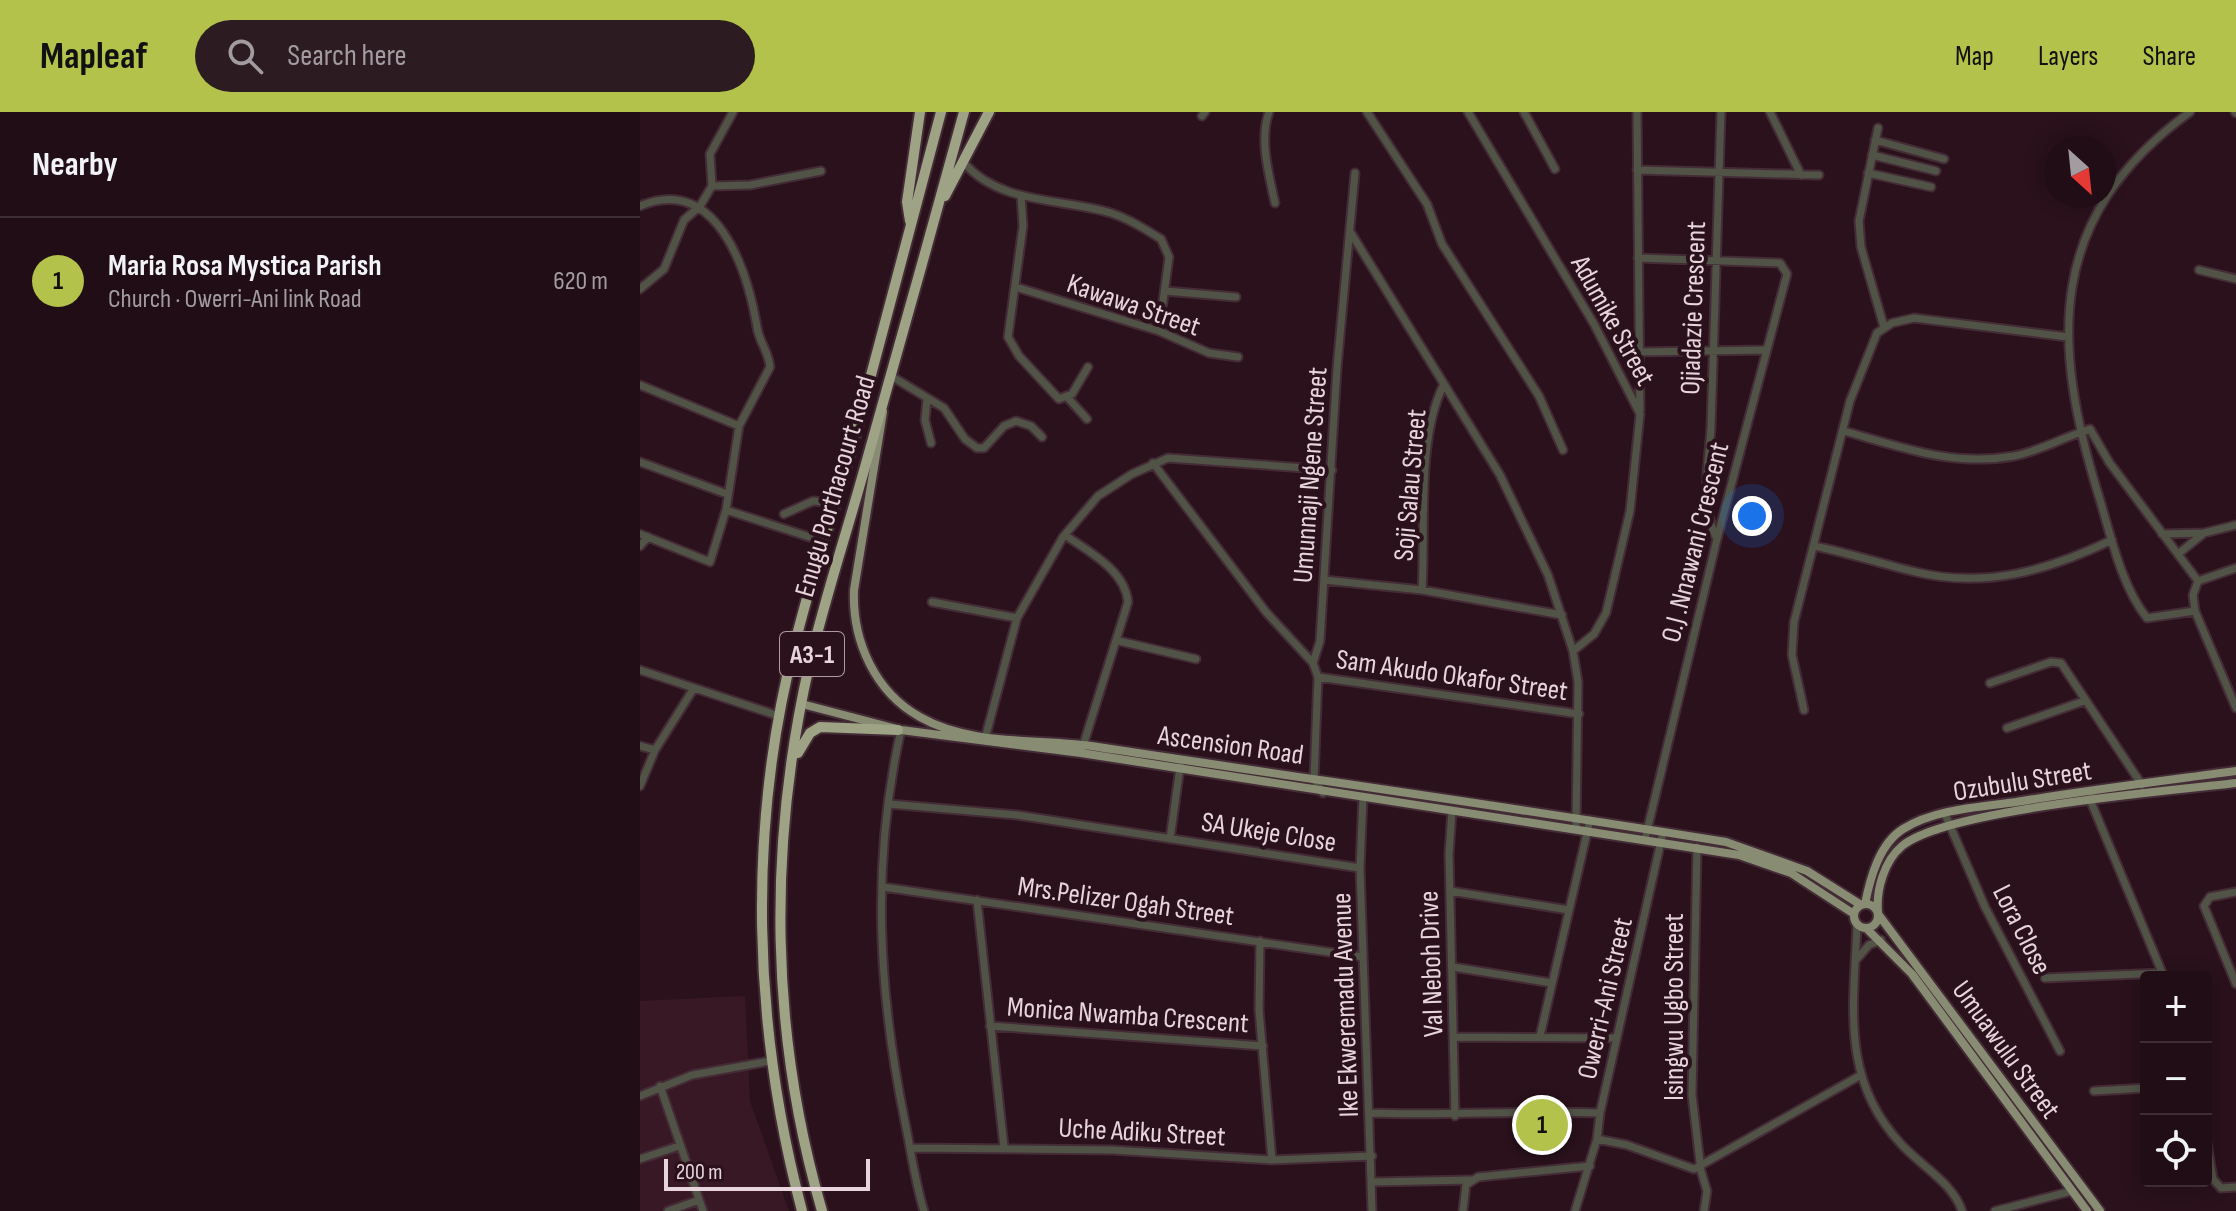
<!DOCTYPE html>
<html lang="en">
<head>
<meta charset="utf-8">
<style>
  :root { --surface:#200d15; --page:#2d1b22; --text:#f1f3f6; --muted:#a29ca0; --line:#3d2d34; --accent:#b3c24b }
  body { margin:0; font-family:"Sofia Sans Condensed",sans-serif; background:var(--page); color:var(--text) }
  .controls { position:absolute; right:24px; bottom:24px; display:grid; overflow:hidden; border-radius:8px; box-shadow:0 4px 20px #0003 }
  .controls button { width:72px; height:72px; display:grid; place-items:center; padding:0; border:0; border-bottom:2px solid var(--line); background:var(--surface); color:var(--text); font:40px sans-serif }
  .compass { position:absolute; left:1404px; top:24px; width:72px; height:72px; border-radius:50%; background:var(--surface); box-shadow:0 4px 20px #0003; rotate:153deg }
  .scale { position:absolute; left:24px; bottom:20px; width:206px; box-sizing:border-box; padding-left:8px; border:4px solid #e7d5db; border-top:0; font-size:22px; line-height:28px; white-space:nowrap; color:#e7d5db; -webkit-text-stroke:6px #2a111c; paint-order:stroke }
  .you { position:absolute; left:1112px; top:404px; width:28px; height:28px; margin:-20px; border:6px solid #fff; border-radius:50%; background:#1a73e8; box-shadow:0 0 0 12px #1a73e833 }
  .badge { display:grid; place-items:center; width:52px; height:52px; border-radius:50%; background:var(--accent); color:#111; font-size:26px; font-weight:700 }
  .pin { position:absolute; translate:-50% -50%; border:4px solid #fff; box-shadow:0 2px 8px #0006 }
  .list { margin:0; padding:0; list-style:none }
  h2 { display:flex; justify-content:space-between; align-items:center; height:104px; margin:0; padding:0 32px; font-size:34px }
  h2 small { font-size:26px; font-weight:400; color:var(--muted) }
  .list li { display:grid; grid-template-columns:52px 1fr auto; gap:24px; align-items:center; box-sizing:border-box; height:128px; padding:0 32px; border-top:2px solid var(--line) }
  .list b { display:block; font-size:30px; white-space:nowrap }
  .list p { margin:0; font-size:26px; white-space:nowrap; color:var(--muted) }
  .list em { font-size:26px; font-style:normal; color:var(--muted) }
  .icon { flex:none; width:44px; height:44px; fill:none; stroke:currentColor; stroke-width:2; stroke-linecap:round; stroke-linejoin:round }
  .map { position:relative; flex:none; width:1596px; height:1099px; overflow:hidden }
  header { display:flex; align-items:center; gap:48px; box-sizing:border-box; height:112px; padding:0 40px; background:var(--accent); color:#111 }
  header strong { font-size:38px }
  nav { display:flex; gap:44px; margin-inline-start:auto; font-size:28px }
  .search { width:560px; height:72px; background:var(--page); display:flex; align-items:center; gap:20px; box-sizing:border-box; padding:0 28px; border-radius:44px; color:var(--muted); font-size:30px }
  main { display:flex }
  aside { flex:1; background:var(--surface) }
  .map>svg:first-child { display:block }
  .built { fill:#381825 }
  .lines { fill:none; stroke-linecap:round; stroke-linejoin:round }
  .minor-casing { stroke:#442c37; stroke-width:11 }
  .major-casing { stroke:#442c37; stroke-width:12 }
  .highway-casing { stroke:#442c37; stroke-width:14 }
  .minor { stroke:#515347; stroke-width:7 }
  .major { stroke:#888c73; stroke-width:8 }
  .highway { stroke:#9da384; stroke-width:10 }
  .labels { text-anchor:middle; stroke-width:8; stroke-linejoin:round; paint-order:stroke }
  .shield { fill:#2a111c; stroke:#ae9aa2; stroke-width:2 }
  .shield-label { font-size:26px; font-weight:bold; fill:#e7d5db }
  .street-label { font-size:28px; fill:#e7d5db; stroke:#2a111c }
</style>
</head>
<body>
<header>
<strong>Mapleaf</strong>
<div class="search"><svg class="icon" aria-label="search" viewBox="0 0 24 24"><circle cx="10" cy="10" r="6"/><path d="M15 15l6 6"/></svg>Search here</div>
<nav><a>Map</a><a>Layers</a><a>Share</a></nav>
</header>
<main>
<aside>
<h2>Nearby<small></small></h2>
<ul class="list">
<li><span class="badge">1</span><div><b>Maria Rosa Mystica Parish</b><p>Church · Owerri-Ani link Road</p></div><em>620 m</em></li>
</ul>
</aside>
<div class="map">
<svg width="1596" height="1099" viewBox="0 0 1596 1099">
  <rect width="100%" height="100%" fill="#2a111c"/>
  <path class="built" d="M 105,884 L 110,989 L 149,1099 L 0,1099 L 0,889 Z"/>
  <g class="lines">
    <defs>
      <path id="minor" d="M 629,0 C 619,28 629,63 635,91
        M 727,0 L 787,92 L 802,132 L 899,284 L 923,338
        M 828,0 L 954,212 L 1000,302 L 990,399 L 966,501 L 954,522 L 933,539
        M 884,0 L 915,57
        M 997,0 L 1000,298
        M 1130,0 L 1161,63
        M 1550,0 C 1405,105 1411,231 1460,388 C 1471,425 1482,475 1507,506 L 1555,499
        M 1595,0 L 1596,1
        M 562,4 L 565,0
        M 1238,16 L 1219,109 L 1221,135 L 1244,215
        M 1235,28 L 1304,47
        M 1232,43 L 1296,59
        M 324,51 C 361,93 422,86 471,101 C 489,107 505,117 521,127 L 529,145 L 519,219
        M 997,58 L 1179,63
        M 1228,61 L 1291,75
        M 72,74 L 70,42 L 93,0
        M 381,84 L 383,114 L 368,225 L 379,244 L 419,287 L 432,282 L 448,255
        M 0,94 C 76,62 107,156 117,215 C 119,230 129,240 130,255 L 99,314 L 86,398 L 70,450 L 0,422
        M 711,121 L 860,363 L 908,463 L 933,539 L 938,570 L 936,717
        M 998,146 L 1140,151 L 1147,162 L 1077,427 L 1006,723
        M 1559,158 L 1596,167
        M 376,175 L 519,219 L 569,241 L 598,245
        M 0,177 L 24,157 L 44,108 L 60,94 L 72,74 L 110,73 L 181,59
        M 525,179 L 596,185
        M 999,240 L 1124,238
        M 251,264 L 304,296 L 325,327 L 337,336 L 344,336 L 364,314 L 376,309 L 391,314 L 402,325
        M 0,273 L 99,314
        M 428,286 L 447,307
        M 287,287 L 285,308 L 291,331
        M 1204,319 C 1261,335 1313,355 1374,344 C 1400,339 1424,325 1450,317 L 1469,350 L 1558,469
        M 0,350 L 87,382
        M 513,351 L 626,500 L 673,551
        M 86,398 L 185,430
        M 144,402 L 173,389 L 196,391
        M 1522,422 L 1564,421
        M 425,423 C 449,440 485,458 488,490 L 442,637
        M 1077,427 C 1059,393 1069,351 1071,315 L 1081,0
        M 0,434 L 8,425
        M 1174,434 C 1209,441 1242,452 1276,460 C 1346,477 1409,458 1472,428
        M 1538,442 L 1564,421 L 1596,413
        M 1596,456 L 1558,469 L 1553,483 L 1555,499 L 1596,596
        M 684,468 L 782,478 L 922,503
        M 782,478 C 786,417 776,327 804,272
        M 292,490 L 377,506
        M 479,529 L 556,547
        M 0,558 L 139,604
        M 678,565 L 939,602
        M 1350,571 L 1411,550 L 1421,551 L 1502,673
        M 1164,598 L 1152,543 L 1154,510 L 1210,289 L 1237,221 L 1252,211 L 1274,206 L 1428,225
        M 1367,616 L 1444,589
        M 261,618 C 231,751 238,878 265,1010 C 271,1039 275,1070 284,1099
        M 346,623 L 377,506 L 423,425 L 458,384 L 492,362 L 528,346 L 692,358
        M 0,634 L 15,638
        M 0,674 L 15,638 L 54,576
        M 1452,679 L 1451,690 L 1524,865
        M 683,681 L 674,667 L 678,565 L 673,551 L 680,529 L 697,256 L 715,61
        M 723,685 L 720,756 L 732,1099
        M 249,692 L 377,703 L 720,756
        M 812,699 L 809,742 L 815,1004
        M 1305,702 L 1345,795 L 1420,939
        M 530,727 L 541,648
        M 1057,735 L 1052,983 L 1061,1059 L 1067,1079 L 1064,1099
        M 243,775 L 723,845
        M 810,779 L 929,798
        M 1596,780 L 1570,785 L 1564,794 L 1596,872
        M 337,788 L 364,1035
        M 1217,812 C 1214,893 1200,967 1261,1032 C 1280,1053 1313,1071 1322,1099
        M 620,829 L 619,898 L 632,1048
        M 1216,848 L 1229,833 L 1241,828
        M 813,855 L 912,871
        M 1405,866 L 1522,861
        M 350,914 L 623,934
        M 900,924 L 950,708
        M 815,925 L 977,926
        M 20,974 L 63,1099
        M 1454,979 L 1506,976
        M 0,984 L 52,963 L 130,949
        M 731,1001 C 807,1004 883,998 960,1001
        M 1566,1026 L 1573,1067 L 1581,1076 L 1596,1075
        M 957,1027 L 987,1033 L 1054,1057 L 1221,963
        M 271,1036 L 473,1038 L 632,1048 L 732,1044
        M 0,1047 L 39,1034
        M 732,1070 L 831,1068
        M 28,1099 L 59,1088
        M 823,1099 L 826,1073 L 838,1065 L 950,1054
        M 935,1099 L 957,1027 L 960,1001 L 1023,720
        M 1355,1099 L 1432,1079"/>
      <path id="major" d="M 243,300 L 214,478 C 212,529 235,580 280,605 C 332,635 402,626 458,635 C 668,667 877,696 1086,730 L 1167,759 L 1221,793
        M 162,592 L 261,618 L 441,641 L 1099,743 L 1151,761 L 1214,802
        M1214 804a12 12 0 1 1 24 0a12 12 0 1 1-24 0Z
        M 1225,792 C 1230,767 1239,732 1263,717 C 1295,697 1340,695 1376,690 C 1449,678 1523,669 1596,659
        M 1238,800 C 1236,778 1244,749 1262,734 C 1306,697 1530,679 1596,671
        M 1238,802 L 1460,1099
        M 1227,817 L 1272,862 L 1447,1099"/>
      <path id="highway" d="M 305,84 L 349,0
        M 270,109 L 267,90 L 280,0
        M 158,641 L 170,621 L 180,615 L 258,618
        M 162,1099 C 113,914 107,717 155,531 C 172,462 195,395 214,327 C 244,218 271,109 301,0
        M 182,1099 C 130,921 128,735 169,554 C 184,489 205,426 223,362 C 257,241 291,121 324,0"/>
    </defs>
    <use href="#minor" class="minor-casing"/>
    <use href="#major" class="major-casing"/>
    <use href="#highway" class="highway-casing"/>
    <use href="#minor" class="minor"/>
    <use href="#major" class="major"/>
    <use href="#highway" class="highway"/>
  </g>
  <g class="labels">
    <rect class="shield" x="140" y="520" width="64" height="44" rx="6"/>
    <g class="shield-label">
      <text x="172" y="551">A3-1</text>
    </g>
    <g class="street-label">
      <text transform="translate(494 192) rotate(19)" y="10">Kawawa Street</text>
      <text transform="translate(1052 196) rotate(-88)" y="10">Ojiadazie Crescent</text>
      <text transform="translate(974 208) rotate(61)" y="10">Adumike Street</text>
      <text transform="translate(669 363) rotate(-86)" y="10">Umunnaji Ngene Street</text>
      <text transform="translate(769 373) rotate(-85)" y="10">Soji Salau Street</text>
      <text transform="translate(194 374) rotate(-74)" y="10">Enugu Porthacourt Road</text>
      <text transform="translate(1054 430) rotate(-76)" y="10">O.J .Nnawani Crescent</text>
      <text transform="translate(812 562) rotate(8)" y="10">Sam Akudo Okafor Street</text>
      <text transform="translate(591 632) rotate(8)" y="10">Ascension Road</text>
      <text transform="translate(1382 668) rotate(-9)" y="10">Ozubulu Street</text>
      <text transform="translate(629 719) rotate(9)" y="10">SA Ukeje Close</text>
      <text transform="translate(486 788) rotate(8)" y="10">Mrs.Pelizer Ogah Street</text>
      <text transform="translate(1383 817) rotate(63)" y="10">Lora Close</text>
      <text transform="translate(790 852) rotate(-92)" y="10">Val Neboh Drive</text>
      <text transform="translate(964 886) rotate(-77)" y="10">Owerri-Ani Street</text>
      <text transform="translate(704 893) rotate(-92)" y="10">Ike Ekweremadu Avenue</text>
      <text transform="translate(1033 895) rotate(-90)" y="10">Isingwu Ugbo Street</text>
      <text transform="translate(488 902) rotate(4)" y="10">Monica Nwamba Crescent</text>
      <text transform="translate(1367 937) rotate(54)" y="10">Umuawulu Street</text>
      <text transform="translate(502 1019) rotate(3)" y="10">Uche Adiku Street</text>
    </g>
  </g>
</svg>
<div class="controls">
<button>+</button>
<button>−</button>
<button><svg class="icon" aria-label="locate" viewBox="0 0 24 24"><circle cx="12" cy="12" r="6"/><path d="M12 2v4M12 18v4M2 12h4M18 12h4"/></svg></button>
</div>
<svg class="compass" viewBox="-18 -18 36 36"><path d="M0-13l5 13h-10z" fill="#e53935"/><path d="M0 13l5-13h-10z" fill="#a29ca0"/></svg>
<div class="scale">200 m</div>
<div class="you"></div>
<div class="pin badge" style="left:902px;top:1013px">1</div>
</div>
</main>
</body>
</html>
